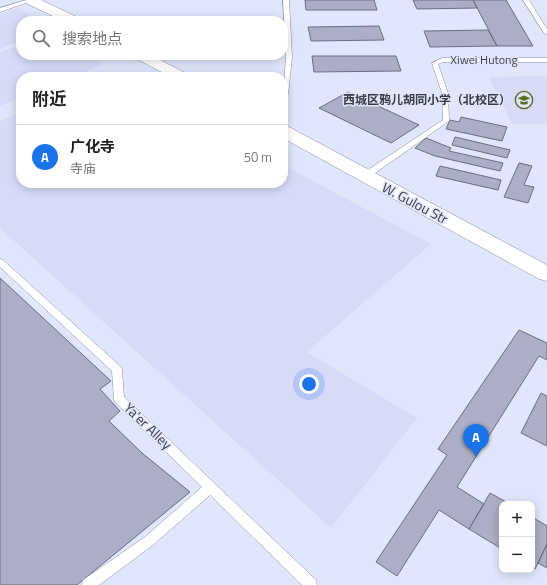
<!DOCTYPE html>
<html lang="zh">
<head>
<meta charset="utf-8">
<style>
  :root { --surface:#fff; --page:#f6f6f6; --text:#222; --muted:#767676; --line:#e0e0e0; --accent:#1a73e8 }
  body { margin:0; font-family:"Titillium Web","Noto Sans SC",sans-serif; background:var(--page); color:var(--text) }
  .controls { position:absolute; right:12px; bottom:12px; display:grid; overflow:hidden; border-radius:8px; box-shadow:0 2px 10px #0003 }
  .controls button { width:36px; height:36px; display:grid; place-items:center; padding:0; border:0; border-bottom:1px solid var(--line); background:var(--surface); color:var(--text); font:20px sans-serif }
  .you { position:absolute; left:309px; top:384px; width:14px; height:14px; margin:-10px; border:3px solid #fff; border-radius:50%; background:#1a73e8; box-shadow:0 0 0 6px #1a73e833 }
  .badge { display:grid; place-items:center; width:26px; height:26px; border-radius:50%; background:var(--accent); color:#fff; font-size:13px; font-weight:700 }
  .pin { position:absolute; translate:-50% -33px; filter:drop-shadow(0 1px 2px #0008) }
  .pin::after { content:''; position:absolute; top:21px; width:14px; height:12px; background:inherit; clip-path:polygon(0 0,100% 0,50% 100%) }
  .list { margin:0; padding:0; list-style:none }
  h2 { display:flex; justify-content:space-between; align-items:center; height:52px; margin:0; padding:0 16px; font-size:17px }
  h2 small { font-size:13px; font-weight:400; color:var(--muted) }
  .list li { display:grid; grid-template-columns:26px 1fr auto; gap:12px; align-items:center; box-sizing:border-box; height:64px; padding:0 16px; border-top:1px solid var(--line) }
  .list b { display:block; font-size:15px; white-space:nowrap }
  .list p { margin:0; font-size:13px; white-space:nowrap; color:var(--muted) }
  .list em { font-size:13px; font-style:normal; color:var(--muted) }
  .icon { flex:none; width:22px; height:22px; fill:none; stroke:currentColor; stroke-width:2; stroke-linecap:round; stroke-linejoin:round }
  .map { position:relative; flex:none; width:547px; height:585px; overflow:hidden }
  .search { position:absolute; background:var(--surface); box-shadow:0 2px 10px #0003; left:16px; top:16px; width:272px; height:44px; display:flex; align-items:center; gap:10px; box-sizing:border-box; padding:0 14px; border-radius:16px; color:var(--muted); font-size:15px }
  .panel { position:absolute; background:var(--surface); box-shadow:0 2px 10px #0003; left:16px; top:72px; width:272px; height:116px; border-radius:16px }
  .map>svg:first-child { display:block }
  .built { fill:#d7dbf8 }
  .building { fill:#abaec4; stroke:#6b6d81 }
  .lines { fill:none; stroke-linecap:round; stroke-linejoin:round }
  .lane-casing { stroke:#8b8ea2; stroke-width:1 }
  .secondary-casing { stroke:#8b8ea2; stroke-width:1 }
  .lane { fill:#fff; fill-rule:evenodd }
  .secondary { fill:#fff; fill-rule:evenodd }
  .labels { text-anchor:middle; stroke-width:3; stroke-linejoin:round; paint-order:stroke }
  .far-street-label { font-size:12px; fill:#3a3c44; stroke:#e2e6fc }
  .far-poi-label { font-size:12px; font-weight:bold; fill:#3a3c44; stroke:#e2e6fc; text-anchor:end }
  .street-label { font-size:14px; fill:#3a3c44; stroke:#e2e6fc }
</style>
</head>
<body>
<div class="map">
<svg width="547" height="585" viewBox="0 0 547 585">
  <rect width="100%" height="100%" fill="#e2e6fc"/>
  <path class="built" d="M 19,8 L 38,21 L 21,21 L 21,41 L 0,49 L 0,14 Z
    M 21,45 L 21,55 L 88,55 L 102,65 L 71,77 L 21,77 L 21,97 L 0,106 L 0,52 Z
    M 547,76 L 547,124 L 512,124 L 489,77 Z
    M 21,111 L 21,183 L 283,183 L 283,165 L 431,244 L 307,352 L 417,418 L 331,528 L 0,228 L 0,121 Z"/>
  <path class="building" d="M 305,0 L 374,0 L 377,10 L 306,10 Z
    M 413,0 L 473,0 L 477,8 L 417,9 Z
    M 473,0 L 506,0 L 533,46 L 497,46 Z
    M 379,26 L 384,40 L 311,41 L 308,27 Z
    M 488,30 L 497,46 L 430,47 L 424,31 Z
    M 312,56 L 396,56 L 401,71 L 314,72 Z
    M 348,92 L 419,125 L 391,143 L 319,108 Z
    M 461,117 L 507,127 L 502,141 L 446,129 L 450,120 L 459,122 Z
    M 455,137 L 510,150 L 507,158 L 452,145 Z
    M 426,138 L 451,148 L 449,151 L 503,163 L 500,171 L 435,156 L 415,148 Z
    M 519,163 L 532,166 L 524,185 L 534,187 L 528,203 L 504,197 Z
    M 440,166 L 501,180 L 498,190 L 436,176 Z
    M 0,278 L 111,381 L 100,389 L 120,411 L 109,421 L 142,453 L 190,492 L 77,585 L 0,585 Z
    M 519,330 L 547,343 L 547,360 L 539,356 L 457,487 L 484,504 L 469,529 L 439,510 L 397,576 L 376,562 L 447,455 L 438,449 Z
    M 541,393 L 547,396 L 547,446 L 521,433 Z
    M 490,493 L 510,504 L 502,504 L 502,549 L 469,529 Z
    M 532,517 L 547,526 L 547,544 L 535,569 L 532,567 Z
    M 547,544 L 547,568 L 538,563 Z"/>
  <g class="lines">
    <defs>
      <path id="lane" d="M 26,0 L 34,0 L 0,12 L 0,8 Z
        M 283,0 L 289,0 L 292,57 L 288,95 L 283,98 L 286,57 Z
        M 523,0 L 529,0 L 547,29 L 547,35 L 544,33 Z
        M 442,58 L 547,58 L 547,62 L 443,62 L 438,64 L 448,93 L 449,121 L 368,178 L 362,178 L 362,174 L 443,120 L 442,93 L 432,63 Z
        M 0,259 L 3,260 L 121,367 L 122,370 L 124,397 L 316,580 L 317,585 L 302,585 L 210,495 L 153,545 L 99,585 L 82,585 L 83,580 L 145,537 L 202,487 L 115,402 L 114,399 L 112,371 L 0,267 Z"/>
      <path id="secondary" d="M 25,0 L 41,0 L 79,18 L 81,21 L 63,21 L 26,3 Z
        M 133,55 L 151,55 L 187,74 L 190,77 L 171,77 L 135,58 Z
        M 283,126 L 289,127 L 547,265 L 547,281 L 539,279 L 283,138 Z"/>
    </defs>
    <use href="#lane" class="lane-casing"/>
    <use href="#secondary" class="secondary-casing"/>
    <use href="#lane" class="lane"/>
    <use href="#secondary" class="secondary"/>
  </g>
  <defs>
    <symbol id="school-ring" viewBox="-11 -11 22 22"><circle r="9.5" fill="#e2e6fc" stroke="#596e1d" stroke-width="1.5"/><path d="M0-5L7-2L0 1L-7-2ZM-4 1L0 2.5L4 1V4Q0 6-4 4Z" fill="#596e1d"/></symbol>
  </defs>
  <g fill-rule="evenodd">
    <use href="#school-ring" x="514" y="90" width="20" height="20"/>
  </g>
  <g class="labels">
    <g class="far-street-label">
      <text x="484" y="64">Xiwei Hutong</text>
    </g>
    <g class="far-poi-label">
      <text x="511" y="104">西城区鸦儿胡同小学（北校区）</text>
    </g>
    <g class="street-label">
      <text transform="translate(415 203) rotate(28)" y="5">W. Gulou Str</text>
      <text transform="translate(148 426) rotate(44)" y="5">Ya'er Alley</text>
    </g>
  </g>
</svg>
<div class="controls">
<button>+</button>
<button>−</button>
</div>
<div class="you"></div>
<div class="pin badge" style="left:476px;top:457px">A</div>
<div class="search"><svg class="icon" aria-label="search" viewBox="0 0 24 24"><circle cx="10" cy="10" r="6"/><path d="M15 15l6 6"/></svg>搜索地点</div>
<section class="panel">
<h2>附近<small></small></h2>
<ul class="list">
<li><span class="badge">A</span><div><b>广化寺</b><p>寺庙</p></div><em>50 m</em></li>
</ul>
</section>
</div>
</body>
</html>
